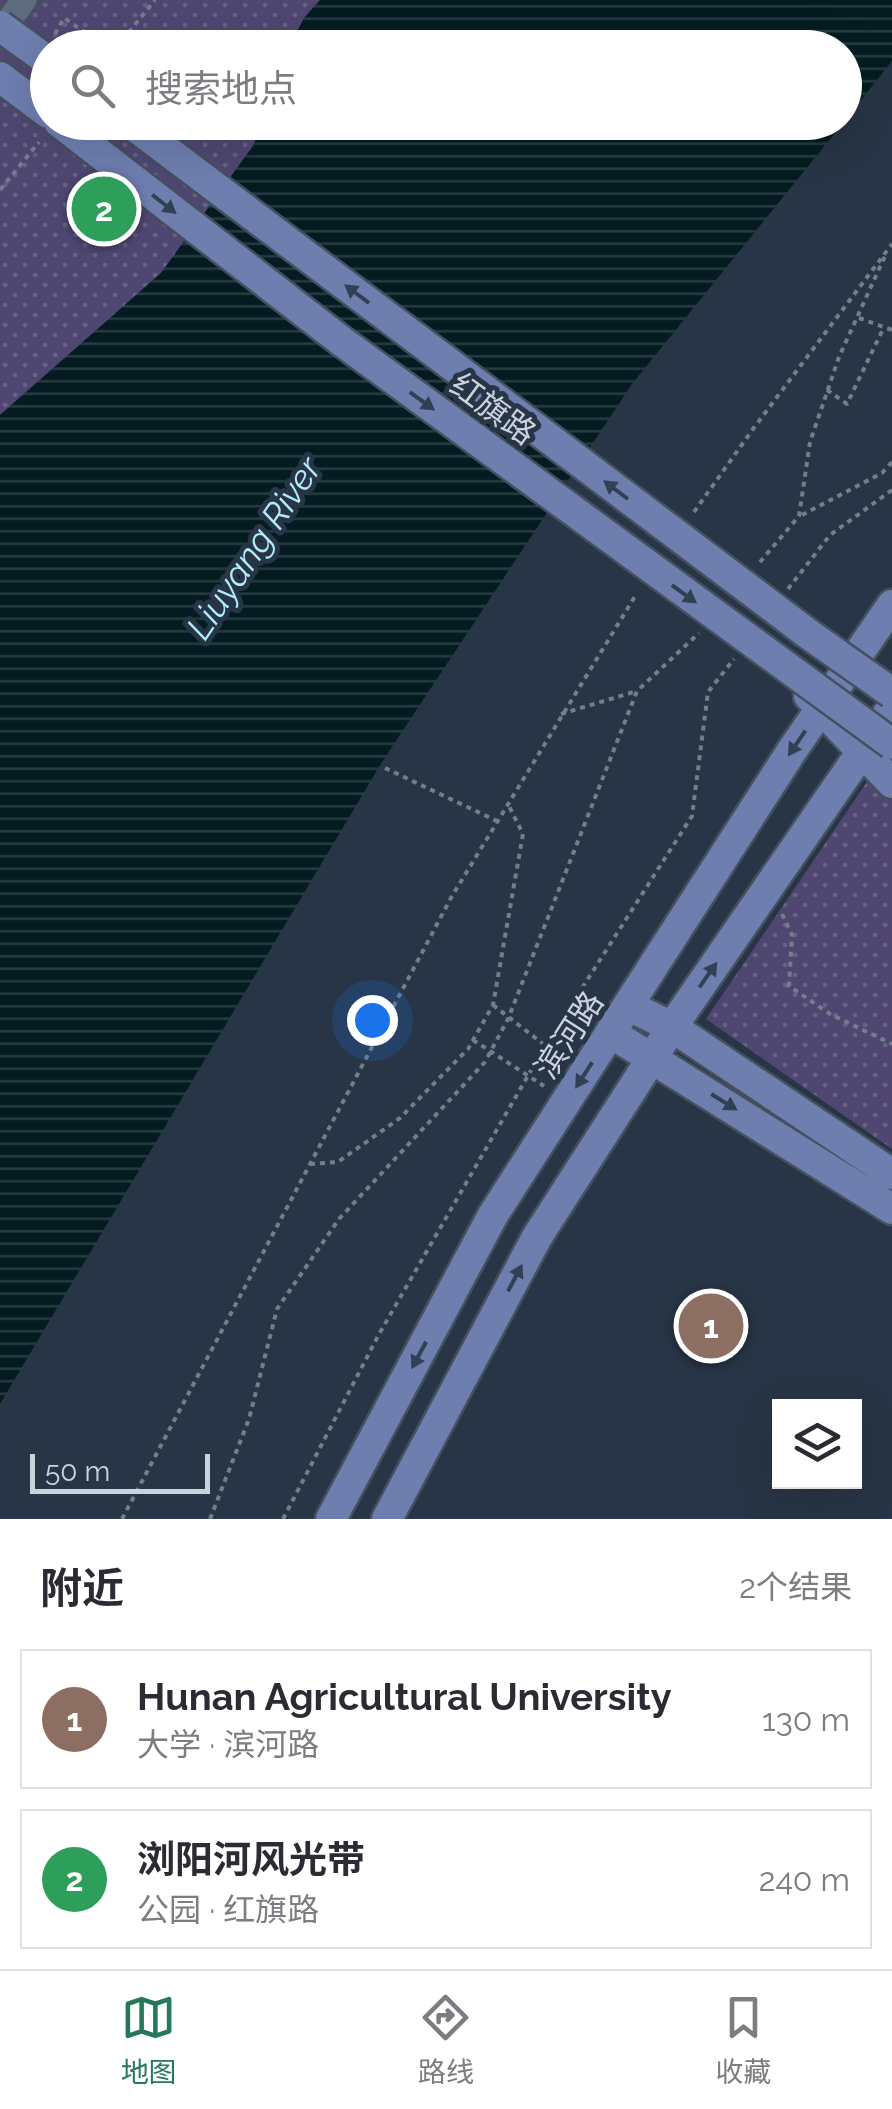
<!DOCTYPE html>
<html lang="zh">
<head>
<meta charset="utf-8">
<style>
  :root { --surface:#fff; --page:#f7f7f7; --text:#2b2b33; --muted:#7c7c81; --line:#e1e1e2; --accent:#247959 }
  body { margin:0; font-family:Raleway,"Noto Sans SC",sans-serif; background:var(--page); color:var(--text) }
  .controls { position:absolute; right:30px; bottom:30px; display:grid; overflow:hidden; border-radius:0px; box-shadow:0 10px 40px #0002 }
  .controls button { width:90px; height:90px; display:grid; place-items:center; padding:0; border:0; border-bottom:2px solid var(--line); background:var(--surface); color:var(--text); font:50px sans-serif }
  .scale { position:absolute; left:30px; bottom:25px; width:180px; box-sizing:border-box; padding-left:10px; border:5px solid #cad3dd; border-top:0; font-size:28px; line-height:35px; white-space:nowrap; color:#cad3dd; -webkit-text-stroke:8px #283546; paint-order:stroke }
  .you { position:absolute; left:372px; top:1020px; width:35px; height:35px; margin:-25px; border:8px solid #fff; border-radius:50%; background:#1a73e8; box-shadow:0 0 0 15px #1a73e833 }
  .badge { display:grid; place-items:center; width:65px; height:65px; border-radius:50%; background:var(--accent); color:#fff; font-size:32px; font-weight:700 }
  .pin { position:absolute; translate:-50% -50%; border:5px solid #fff; box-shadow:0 2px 10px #0006 }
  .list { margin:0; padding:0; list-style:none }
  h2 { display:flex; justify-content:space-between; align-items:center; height:130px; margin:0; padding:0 40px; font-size:42px }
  h2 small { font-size:32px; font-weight:400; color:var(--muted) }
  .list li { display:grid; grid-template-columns:65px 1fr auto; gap:30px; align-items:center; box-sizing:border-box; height:140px; margin:0 20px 20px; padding:0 20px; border:2px solid var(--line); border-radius:0px }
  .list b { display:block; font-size:38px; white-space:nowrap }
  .list p { margin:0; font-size:32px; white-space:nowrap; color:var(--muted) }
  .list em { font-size:32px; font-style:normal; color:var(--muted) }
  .icon { flex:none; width:55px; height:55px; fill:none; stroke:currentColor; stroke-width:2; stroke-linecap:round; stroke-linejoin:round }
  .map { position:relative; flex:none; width:892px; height:1519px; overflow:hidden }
  .search { position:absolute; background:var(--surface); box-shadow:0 10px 40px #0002; left:30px; right:30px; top:30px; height:110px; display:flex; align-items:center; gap:25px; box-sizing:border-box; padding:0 35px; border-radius:55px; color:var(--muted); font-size:38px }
  .sheet { height:450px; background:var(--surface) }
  nav { display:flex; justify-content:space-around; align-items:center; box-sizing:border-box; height:140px; border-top:2px solid var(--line); background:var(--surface); font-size:28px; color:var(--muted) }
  nav a { display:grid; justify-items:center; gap:5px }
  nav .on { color:var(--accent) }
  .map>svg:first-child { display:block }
  .park { fill:url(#park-dots) }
  .water { fill:url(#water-rules) }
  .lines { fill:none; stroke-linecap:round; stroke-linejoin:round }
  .minor-casing { stroke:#44505e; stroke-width:30 }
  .major-casing { stroke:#44505e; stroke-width:35 }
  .path { stroke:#737e8c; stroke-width:4; stroke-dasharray:5 5; stroke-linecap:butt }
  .minor { stroke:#5c6b7e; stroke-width:25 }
  .major { stroke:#6e7eaf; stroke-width:30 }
  .major-bridge-casing { stroke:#44505e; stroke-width:35; stroke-linecap:butt }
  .major-bridge { stroke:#6e7eaf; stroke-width:30 }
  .oneway { fill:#324056 }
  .labels { text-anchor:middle; stroke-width:10; stroke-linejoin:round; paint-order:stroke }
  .street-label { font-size:32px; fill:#cad3dd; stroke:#283546 }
  .water-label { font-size:35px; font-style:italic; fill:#b0eefd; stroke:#283546 }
</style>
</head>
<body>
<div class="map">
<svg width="892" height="1519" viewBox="0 0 892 1519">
  <defs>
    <pattern id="park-dots" width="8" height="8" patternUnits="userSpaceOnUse" patternTransform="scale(2.5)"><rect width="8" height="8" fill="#4f4772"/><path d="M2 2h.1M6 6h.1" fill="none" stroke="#676186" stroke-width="1.8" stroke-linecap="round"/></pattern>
    <pattern id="water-rules" width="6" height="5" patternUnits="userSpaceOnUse" patternTransform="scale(2.5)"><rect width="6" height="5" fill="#041c21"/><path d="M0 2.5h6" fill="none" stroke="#273c41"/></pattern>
  </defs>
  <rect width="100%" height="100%" fill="#283546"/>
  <path class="park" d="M 0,0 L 320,0 L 304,18 L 289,47 L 48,48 L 48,122 L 263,123 L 253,146 L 161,273 L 0,415 Z
    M 892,745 L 892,1149 L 706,1019 Z"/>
  <path class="water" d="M 320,0 L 892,0 L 892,61 L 845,120 L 844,48 L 289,47 L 304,18 Z
    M 263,123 L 843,123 L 632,384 L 382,762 L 0,1404 L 0,415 L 161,273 L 253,146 Z"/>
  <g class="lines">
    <defs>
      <path id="minor" d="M 0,33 L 24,0"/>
      <path id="major" d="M 0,77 L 48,113
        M 809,696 L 892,783
        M 629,1006 L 672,1027 L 892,1174
        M 611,1033 L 892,1209
        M 331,1519 L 493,1215 L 791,752 L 892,605
        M 387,1519 L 537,1237 L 672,1027 L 892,708"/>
    </defs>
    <use href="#minor" class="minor-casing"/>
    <use href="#major" class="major-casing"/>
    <path class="path" d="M 55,34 L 64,18 L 86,33
      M 116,48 L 155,0
      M 0,190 L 39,142
      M 859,318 L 892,330
      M 827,390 L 847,404 L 884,327
      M 694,512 L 753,429 L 892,244
      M 802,515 L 882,473 L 892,462
      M 760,562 L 799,516 L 810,442 L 839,357 L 885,256
      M 788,589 L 830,535 L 892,490
      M 561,714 L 637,691
      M 385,768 L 497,821
      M 782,914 L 792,935 L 789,986 L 830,1014 L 892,1044
      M 493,1005 L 560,1057
      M 473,1040 L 544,1086
      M 310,1164 L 338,1162 L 400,1118 L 468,1049 L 493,1005 L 523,834 L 508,804
      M 122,1519 L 452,896 L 637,593
      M 210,1519 L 249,1419 L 277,1309 L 339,1219 L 485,1062 L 508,1019 L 637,691 L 699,633
      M 283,1519 L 378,1336 L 545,1046 L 692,816 L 708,692 L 734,659"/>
    <use href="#minor" class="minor"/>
    <use href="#major" class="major"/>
    <defs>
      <path id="major-bridge" d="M 0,26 L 48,61
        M 59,122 L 340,340 L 892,744
        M 129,122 L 807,633 L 892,693"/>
    </defs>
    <use href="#major-bridge" class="major-bridge-casing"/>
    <use href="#major-bridge" class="major-bridge"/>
  </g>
  <defs><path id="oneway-solid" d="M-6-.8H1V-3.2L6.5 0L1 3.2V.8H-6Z" transform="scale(2.5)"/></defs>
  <g class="oneway">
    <use href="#oneway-solid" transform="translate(164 204) rotate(38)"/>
    <use href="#oneway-solid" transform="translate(357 294) rotate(-143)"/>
    <use href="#oneway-solid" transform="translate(422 401) rotate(36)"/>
    <use href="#oneway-solid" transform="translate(616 490) rotate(-143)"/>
    <use href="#oneway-solid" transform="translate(684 594) rotate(36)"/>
    <use href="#oneway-solid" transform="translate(797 743) rotate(124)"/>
    <use href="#oneway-solid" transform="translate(708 975) rotate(-55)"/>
    <use href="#oneway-solid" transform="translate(584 1075) rotate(123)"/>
    <use href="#oneway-solid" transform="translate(724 1102) rotate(32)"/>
    <use href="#oneway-solid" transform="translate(515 1278) rotate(-62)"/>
    <use href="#oneway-solid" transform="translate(419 1355) rotate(118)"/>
  </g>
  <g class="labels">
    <g class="street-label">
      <text transform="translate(493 409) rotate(36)" y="11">红旗路</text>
      <text transform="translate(569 1035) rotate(-57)" y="11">滨河路</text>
    </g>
    <g class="water-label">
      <text transform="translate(254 548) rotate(-56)" y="12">Liuyang River</text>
    </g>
  </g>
</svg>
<div class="controls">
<button><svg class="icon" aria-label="layers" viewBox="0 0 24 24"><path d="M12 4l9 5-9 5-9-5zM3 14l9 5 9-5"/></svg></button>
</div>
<div class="scale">50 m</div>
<div class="you"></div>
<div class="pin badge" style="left:711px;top:1326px;background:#8d6e63">1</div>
<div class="pin badge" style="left:104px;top:209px;background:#2e9e5b">2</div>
<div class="search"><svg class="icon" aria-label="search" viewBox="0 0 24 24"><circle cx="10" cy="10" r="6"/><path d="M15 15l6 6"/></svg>搜索地点</div>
</div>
<section class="sheet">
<h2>附近<small>2个结果</small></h2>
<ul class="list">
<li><span class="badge" style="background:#8d6e63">1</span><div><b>Hunan Agricultural University</b><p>大学 · 滨河路</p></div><em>130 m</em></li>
<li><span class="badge" style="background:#2e9e5b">2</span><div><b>浏阳河风光带</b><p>公园 · 红旗路</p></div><em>240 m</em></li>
</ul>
</section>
<nav>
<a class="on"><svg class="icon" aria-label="map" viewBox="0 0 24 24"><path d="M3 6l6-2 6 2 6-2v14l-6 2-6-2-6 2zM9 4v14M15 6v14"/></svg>地图</a>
<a><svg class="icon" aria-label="directions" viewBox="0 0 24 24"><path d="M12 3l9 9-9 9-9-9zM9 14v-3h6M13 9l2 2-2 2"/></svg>路线</a>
<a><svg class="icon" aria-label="saved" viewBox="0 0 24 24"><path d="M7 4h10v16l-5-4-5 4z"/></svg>收藏</a>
</nav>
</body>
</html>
